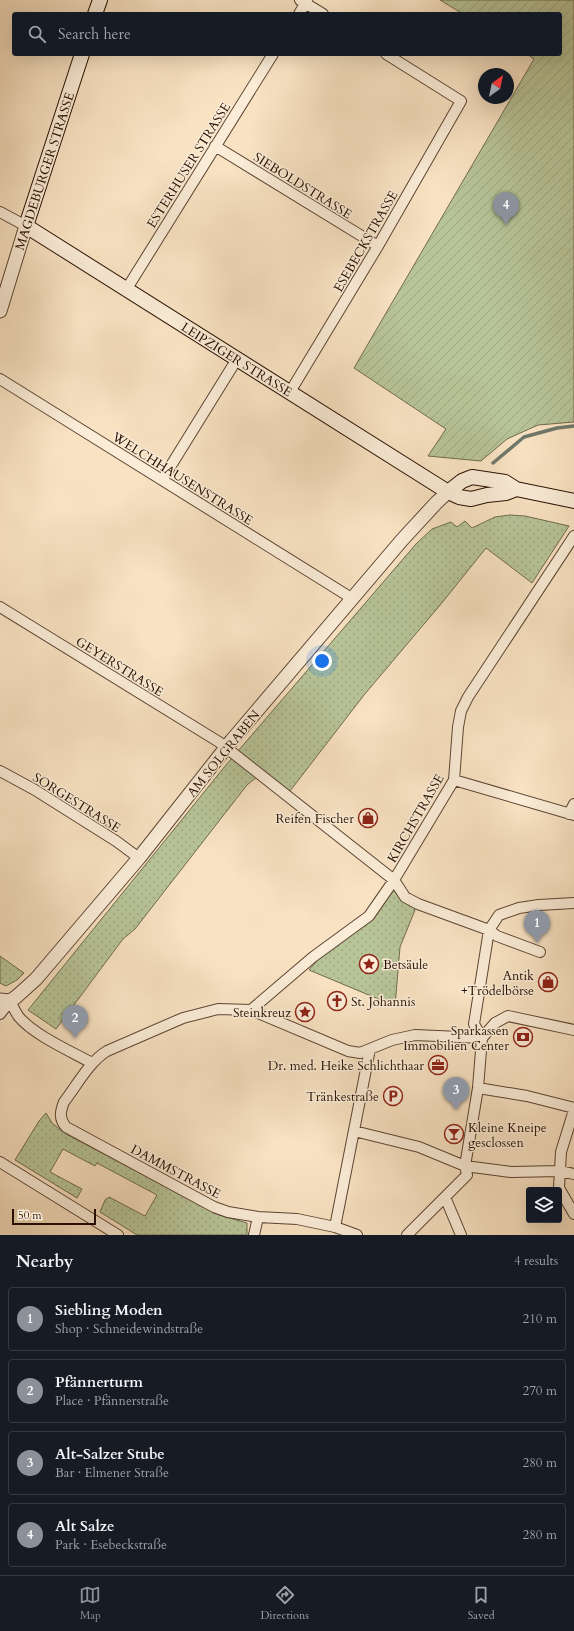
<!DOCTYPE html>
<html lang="en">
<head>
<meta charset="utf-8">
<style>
  :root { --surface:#171b24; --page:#242831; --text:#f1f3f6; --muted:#9ea1a6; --line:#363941; --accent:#8c9099 }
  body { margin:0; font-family:Cardo,serif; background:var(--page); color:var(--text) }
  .controls { position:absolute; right:12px; bottom:12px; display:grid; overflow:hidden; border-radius:4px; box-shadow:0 4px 16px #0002 }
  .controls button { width:36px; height:36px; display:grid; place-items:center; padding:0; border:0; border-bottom:1px solid var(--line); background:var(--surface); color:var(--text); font:20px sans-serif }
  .compass { position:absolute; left:478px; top:68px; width:36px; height:36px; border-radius:50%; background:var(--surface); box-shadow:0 4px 16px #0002; rotate:33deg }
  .scale { position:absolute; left:12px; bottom:10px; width:84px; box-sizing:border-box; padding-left:4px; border:2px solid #291002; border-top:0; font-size:11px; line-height:14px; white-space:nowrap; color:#291002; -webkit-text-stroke:3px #faecd7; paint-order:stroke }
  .you { position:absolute; left:322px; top:661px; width:14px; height:14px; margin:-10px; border:3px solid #fff; border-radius:50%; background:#1a73e8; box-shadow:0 0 0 6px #1a73e833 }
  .badge { display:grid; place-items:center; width:26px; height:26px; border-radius:50%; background:var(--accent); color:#fff; font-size:13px; font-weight:700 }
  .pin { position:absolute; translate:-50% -33px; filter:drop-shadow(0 1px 2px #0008) }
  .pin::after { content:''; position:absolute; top:21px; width:14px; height:12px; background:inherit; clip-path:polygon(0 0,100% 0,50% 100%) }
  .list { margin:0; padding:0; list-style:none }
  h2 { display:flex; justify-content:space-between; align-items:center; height:52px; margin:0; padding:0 16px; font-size:17px }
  h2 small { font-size:13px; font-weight:400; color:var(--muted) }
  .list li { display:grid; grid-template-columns:26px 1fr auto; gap:12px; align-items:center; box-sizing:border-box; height:64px; margin:0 8px 8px; padding:0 8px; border:1px solid var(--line); border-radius:4px }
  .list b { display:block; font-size:15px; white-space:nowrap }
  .list p { margin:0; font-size:13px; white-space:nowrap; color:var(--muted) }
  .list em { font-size:13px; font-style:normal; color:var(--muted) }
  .icon { flex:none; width:22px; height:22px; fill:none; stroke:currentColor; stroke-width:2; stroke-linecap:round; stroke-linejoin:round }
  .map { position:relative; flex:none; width:574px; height:1235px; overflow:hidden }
  .search { position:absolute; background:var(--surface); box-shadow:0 4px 16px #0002; left:12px; right:12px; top:12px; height:44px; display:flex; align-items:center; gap:10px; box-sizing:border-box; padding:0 14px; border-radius:4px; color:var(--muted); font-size:15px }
  .sheet { height:340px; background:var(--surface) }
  nav { display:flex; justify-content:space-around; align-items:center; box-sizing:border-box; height:56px; border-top:1px solid var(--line); background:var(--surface); font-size:11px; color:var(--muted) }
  nav a { display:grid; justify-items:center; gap:2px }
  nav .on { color:var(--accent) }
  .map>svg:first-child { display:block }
  .grass { fill:url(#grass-dots); stroke:#706a4d }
  .garden { fill:url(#garden-furrows); stroke:#706a4d }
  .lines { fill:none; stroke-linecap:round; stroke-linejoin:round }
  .stream { stroke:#6f786b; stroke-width:3.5 }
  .minor-casing { stroke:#5d4432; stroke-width:12 }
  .tertiary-casing { stroke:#5d4432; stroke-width:15 }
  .secondary-casing { stroke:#291002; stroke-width:16 }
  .minor { stroke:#faecd7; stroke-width:10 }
  .tertiary { stroke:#faecd7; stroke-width:13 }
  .secondary { stroke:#faecd7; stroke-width:14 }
  .labels { text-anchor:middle; stroke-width:3; stroke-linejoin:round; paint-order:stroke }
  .street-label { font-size:13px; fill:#291002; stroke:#faecd7 }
  .poi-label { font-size:13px; fill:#291002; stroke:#faecd7; text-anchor:end }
</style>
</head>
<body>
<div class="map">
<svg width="574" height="1235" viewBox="0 0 574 1235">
  <defs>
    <pattern id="grass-dots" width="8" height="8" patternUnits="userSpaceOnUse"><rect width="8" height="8" fill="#b7c498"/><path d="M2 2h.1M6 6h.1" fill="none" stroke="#9da781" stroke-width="1.8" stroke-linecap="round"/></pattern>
    <pattern id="garden-furrows" width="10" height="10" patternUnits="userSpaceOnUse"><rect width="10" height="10" fill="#b7c498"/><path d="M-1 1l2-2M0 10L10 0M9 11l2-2" fill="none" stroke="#9da781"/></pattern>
  </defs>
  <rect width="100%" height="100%" fill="#f8e2c2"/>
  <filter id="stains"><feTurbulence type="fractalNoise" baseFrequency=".005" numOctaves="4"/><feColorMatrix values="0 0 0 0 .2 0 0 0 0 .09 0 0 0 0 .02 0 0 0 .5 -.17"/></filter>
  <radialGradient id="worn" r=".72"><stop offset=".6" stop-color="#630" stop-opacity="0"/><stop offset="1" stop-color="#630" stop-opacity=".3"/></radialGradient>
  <path class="grass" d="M 510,515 L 525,516 L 569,526 L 532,583 L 486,548 L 441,604 L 364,695 L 290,791 L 263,772 L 247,785 L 135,929 L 123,939 L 56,1029 L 28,1010 L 226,765 L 416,544 L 432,529 L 451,522 L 457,527 L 465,521 L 472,528 L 495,517 Z
    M 395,889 L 417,905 L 400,947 L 395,1006 L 309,970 L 326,951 L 373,916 Z
    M 0,956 L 24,973 L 17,980 L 6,986 L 0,983 Z
    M 46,1113 L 52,1123 L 66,1134 L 219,1215 L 247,1223 L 247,1235 L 137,1235 L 100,1212 L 105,1200 L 109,1197 L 145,1216 L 157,1195 L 97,1163 L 95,1166 L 63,1149 L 50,1172 L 82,1189 L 77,1198 L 15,1160 L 39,1121 Z"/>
  <path class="garden" d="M 440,0 L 574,0 L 574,422 L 538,425 L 507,439 L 481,461 L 428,456 L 446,429 L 354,368 L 534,59 L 527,54 L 560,54 L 560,14 L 463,14 Z"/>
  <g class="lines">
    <path class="stream" d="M 493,463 L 524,437 L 557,428 L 574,426"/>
    <defs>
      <path id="minor" d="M 300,0 L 323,14
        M 299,14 L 307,0
        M 215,146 L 378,246
        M 0,212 L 26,226
        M 126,290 L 273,54
        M 0,379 L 353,599
        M 290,392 L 378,246 L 461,101 L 386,54
        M 162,480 L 237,359
        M 0,607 L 219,742 L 394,880 L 405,897 L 418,904 L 489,930 L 497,936 L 540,952
        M 0,771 L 35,790 L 116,841 L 139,858
        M 454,780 L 574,815
        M 569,814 L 574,804
        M 251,1010 L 313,957 L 369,916 L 394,880 L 454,780 L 458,727 L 461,711 L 468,697 L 574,536
        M 0,1014 L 10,1001 C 13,1006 15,1012 19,1017 C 34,1035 70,1051 92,1063
        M 478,1088 L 527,1096 L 574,1108
        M 574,1110 L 561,1152 L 559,1188 L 574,1214
        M 354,1131 L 419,1147 L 465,1166 L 511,1172 L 560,1171 L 574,1174
        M 0,1162 L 118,1235
        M 445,1197 L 461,1235
        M 335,1227 L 370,1049
        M 254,1235 L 258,1217
        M 357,1235 L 335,1227 L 297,1219 L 258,1217 L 228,1212 L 214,1207 L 66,1127 C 59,1119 60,1112 64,1102 C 77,1085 89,1062 107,1051 L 183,1018 L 218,1009 L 251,1010 L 348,1051 L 360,1053 L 392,1040 L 415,1035 L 482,1038 L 495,1023 L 508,1016 L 574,1030
        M 407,1235 L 467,1175 L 465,1166 L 478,1088 L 482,1038 L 474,1024 L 489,930 L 499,915 L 519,908 L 539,905 L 574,903"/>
      <path id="tertiary" d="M 0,311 L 26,226
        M 0,1000 L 10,1001 L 16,997 L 36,979 L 139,858 L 232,740 L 402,540 L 437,502 L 448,492"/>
      <path id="secondary" d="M 95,14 L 100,0
        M 82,54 L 26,226 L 448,492 L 459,497 L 471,499 L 487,495 L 506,493 L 516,489
        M 448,492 L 462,481 L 472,477 L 505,482 L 516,489 L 574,501"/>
    </defs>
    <use href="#minor" class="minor-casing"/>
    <use href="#tertiary" class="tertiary-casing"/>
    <use href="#secondary" class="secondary-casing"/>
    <use href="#minor" class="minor"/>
    <use href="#tertiary" class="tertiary"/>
    <use href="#secondary" class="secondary"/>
  </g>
  <defs>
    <symbol id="shop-ring" viewBox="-11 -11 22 22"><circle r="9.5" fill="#faecd7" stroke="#8f2418" stroke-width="1.5"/><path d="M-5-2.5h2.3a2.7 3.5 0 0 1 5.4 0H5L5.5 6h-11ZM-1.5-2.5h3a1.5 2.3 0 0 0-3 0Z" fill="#8f2418"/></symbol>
    <symbol id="sight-ring" viewBox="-11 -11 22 22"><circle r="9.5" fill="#faecd7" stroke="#8f2418" stroke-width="1.5"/><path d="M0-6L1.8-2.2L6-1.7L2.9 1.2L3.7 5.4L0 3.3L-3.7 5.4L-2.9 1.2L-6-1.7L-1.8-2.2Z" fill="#8f2418"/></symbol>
    <symbol id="church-ring" viewBox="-11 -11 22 22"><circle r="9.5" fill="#faecd7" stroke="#8f2418" stroke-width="1.5"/><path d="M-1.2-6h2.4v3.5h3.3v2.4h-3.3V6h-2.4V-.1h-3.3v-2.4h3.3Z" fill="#8f2418"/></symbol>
    <symbol id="bank-ring" viewBox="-11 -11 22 22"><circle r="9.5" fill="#faecd7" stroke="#8f2418" stroke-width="1.5"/><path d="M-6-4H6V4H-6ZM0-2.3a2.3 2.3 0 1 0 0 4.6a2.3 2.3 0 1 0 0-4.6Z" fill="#8f2418"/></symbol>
    <symbol id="office-ring" viewBox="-11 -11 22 22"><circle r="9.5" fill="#faecd7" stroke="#8f2418" stroke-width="1.5"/><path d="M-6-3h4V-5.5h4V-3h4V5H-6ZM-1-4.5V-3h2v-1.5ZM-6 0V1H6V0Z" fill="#8f2418"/></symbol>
    <symbol id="parking-ring" viewBox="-11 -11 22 22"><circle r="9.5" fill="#faecd7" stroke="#8f2418" stroke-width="1.5"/><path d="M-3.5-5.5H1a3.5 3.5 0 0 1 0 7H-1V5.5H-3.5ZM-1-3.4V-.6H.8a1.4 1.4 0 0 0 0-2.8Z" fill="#8f2418"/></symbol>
    <symbol id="bar-ring" viewBox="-11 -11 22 22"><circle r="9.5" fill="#faecd7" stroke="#8f2418" stroke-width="1.5"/><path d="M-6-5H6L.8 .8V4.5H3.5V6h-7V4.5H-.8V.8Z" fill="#8f2418"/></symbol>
  </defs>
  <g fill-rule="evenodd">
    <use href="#shop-ring" x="357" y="807" width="22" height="22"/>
    <use href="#sight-ring" x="358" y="953" width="22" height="22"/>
    <use href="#shop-ring" x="537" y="971" width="22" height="22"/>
    <use href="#church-ring" x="326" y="990" width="22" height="22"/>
    <use href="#sight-ring" x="294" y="1001" width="22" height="22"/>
    <use href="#bank-ring" x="512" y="1026" width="22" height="22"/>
    <use href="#office-ring" x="427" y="1054" width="22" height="22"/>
    <use href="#parking-ring" x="382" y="1085" width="22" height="22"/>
    <use href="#bar-ring" x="443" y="1123" width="22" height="22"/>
  </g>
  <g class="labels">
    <g class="street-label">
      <text transform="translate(188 165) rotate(-58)" y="5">ESTERHUSER STRASSE</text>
      <text transform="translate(44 171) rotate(-72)" y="5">MAGDEBURGER STRASSE</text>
      <text transform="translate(303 185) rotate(32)" y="5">SIEBOLDSTRASSE</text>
      <text transform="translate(365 241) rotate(-60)" y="5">ESEBECKSTRASSE</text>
      <text transform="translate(237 359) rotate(32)" y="5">LEIPZIGER STRASSE</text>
      <text transform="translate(183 478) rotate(32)" y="5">WELCHHAUSENSTRASSE</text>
      <text transform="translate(120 666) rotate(32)" y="5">GEYERSTRASSE</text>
      <text transform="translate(223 753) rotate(-51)" y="5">AM SOLGRABEN</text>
      <text transform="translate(77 802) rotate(32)" y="5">SORGESTRASSE</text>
      <text transform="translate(415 818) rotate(-60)" y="5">KIRCHSTRASSE</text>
      <text transform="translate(176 1171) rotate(28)" y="5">DAMMSTRASSE</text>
    </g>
    <g class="poi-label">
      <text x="354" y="823">Reifen Fischer</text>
      <text x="383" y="969" text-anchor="start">Betsäule</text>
      <text x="534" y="980">Antik<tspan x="534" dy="15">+Trödelbörse</tspan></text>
      <text x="351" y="1006" text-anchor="start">St. Johannis</text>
      <text x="291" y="1017">Steinkreuz</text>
      <text x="509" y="1035">Sparkassen<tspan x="509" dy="15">Immobilien Center</tspan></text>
      <text x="424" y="1070">Dr. med. Heike Schlichthaar</text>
      <text x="379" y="1101">Tränkestraße</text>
      <text x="468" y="1132" text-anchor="start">Kleine Kneipe<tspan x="468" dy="15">gesclossen</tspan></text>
    </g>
  </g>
  <rect width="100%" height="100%" filter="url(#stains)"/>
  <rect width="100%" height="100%" fill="url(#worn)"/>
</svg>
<div class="controls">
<button><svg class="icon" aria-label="layers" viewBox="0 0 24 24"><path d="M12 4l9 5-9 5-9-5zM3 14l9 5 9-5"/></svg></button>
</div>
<svg class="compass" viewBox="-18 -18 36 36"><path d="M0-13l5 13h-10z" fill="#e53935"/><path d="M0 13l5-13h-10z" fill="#9ea1a6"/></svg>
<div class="scale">50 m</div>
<div class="you"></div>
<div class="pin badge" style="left:537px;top:943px">1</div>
<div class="pin badge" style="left:75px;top:1038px">2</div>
<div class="pin badge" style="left:456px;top:1110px">3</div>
<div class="pin badge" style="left:506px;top:225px">4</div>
<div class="search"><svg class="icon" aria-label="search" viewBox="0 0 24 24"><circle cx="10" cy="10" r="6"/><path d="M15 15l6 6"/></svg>Search here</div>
</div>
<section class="sheet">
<h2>Nearby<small>4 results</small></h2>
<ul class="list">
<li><span class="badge">1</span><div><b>Siebling Moden</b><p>Shop · Schneidewindstraße</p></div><em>210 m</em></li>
<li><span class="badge">2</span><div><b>Pfännerturm</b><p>Place · Pfännerstraße</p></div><em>270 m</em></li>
<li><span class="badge">3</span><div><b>Alt-Salzer Stube</b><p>Bar · Elmener Straße</p></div><em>280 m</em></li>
<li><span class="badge">4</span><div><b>Alt Salze</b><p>Park · Esebeckstraße</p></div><em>280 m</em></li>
</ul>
</section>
<nav>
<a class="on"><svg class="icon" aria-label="map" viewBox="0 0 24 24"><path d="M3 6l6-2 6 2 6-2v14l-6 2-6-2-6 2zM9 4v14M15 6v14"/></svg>Map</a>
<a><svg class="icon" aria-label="directions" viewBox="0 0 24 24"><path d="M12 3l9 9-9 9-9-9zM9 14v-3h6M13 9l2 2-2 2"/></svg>Directions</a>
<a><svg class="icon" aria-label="saved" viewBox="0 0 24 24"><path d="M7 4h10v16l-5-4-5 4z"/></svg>Saved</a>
</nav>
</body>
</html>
